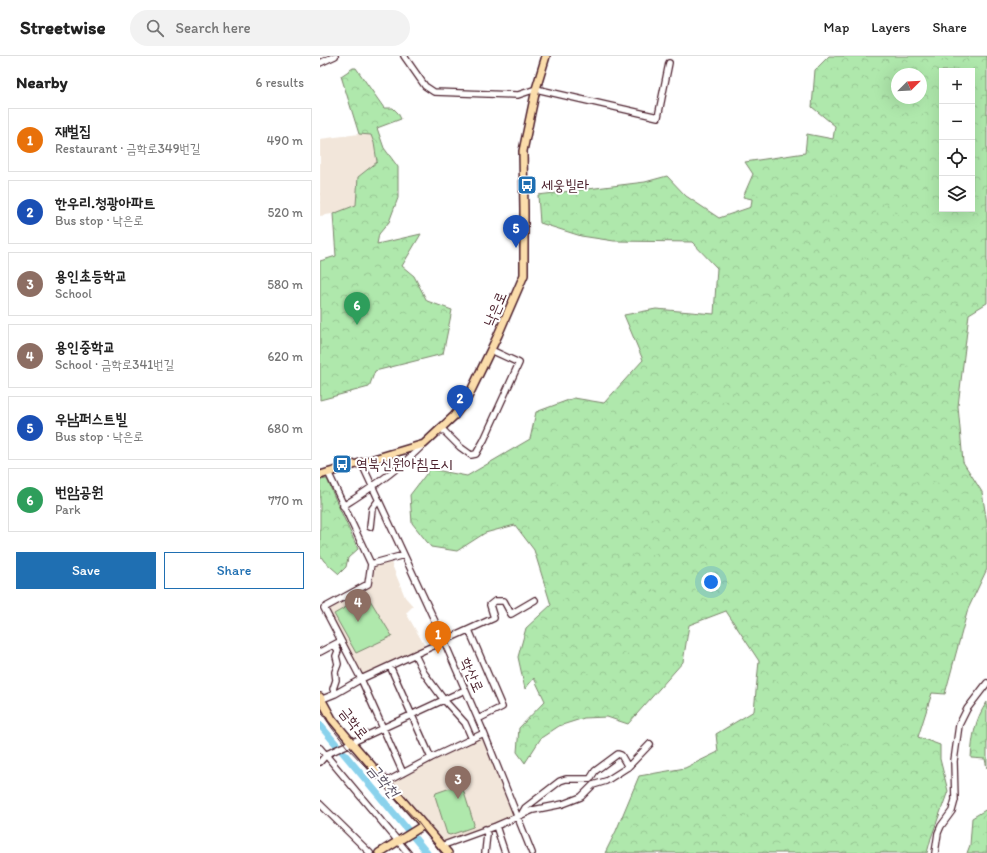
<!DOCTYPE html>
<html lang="en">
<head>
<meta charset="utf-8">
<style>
  :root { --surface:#fff; --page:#f2f2f2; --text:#222; --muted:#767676; --line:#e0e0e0; --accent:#1f6fb2 }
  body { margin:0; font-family:Itim,"Poor Story",sans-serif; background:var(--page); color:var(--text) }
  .controls { position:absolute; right:12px; top:12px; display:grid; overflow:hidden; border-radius:0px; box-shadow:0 4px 16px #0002 }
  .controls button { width:36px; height:36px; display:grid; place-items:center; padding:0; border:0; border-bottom:1px solid var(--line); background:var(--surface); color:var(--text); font:20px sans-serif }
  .compass { position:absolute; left:571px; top:12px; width:36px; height:36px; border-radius:50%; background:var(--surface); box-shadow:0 4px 16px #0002; rotate:66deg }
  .you { position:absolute; left:391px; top:526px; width:14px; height:14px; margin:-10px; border:3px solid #fff; border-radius:50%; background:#1a73e8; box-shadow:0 0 0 6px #1a73e833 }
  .badge { display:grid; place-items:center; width:26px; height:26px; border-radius:50%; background:var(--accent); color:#fff; font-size:13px; font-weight:700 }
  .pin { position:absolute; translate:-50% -33px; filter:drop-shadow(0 1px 2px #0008) }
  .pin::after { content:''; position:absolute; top:21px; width:14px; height:12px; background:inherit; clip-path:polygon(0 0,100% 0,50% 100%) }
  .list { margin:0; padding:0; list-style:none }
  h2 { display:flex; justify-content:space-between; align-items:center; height:52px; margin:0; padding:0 16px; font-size:17px }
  h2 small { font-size:13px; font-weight:400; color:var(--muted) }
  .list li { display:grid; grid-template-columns:26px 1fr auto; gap:12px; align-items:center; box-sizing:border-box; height:64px; margin:0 8px 8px; padding:0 8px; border:1px solid var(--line); border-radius:0px }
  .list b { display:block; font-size:15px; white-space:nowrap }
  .list p { margin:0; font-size:13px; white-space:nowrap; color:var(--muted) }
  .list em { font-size:13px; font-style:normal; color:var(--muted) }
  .actions { display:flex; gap:8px; padding:12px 16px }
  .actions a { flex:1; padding:9px 0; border:1px solid var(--accent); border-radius:0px; text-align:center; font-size:14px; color:var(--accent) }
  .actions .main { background:var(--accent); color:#fff }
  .icon { flex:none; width:22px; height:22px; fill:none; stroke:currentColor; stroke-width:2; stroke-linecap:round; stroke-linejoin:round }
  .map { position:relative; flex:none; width:667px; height:797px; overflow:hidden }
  header { display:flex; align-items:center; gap:24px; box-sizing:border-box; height:56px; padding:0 20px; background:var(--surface); border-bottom:1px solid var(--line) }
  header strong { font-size:19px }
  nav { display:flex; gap:22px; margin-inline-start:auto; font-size:14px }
  .search { width:280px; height:36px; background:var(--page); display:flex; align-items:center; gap:10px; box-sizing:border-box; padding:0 14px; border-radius:22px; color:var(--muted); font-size:15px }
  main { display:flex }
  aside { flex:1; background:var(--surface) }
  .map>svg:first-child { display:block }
  .built { fill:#f2e6da }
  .forest { fill:url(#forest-crowns); stroke:#7c846c; fill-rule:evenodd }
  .garden { fill:#afe8ac; stroke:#7c846c }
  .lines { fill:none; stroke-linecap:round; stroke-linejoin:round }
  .river { stroke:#8ad2ec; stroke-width:7 }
  .minor-casing { stroke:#4a1f2b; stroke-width:8 }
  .major-casing { stroke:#4a1f2b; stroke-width:10 }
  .minor { stroke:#fff; stroke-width:5.5 }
  .major { stroke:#fbddab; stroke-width:7 }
  .tram { stroke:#4a1f2b; stroke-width:1 }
  .labels { text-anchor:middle; stroke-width:4; stroke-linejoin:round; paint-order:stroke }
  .poi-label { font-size:15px; fill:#4a1f2b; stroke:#fff; text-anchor:start }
  .street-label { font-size:15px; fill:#4a1f2b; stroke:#fff }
  .water-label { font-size:16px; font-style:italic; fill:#5d5565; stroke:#fff }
</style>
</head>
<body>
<header>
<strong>Streetwise</strong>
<div class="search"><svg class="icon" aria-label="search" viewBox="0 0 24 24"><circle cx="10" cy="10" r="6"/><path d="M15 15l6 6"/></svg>Search here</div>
<nav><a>Map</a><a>Layers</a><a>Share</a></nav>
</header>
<main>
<aside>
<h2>Nearby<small>6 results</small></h2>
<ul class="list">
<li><span class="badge" style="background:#e8710a">1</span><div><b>재벌집</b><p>Restaurant · 금학로349번길</p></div><em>490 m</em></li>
<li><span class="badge" style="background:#1a4fb4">2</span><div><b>한우리.청광아파트</b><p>Bus stop · 낙은로</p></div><em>520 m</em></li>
<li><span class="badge" style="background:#8d6e63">3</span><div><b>용인초등학교</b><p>School</p></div><em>580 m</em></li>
<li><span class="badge" style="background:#8d6e63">4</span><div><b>용인중학교</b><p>School · 금학로341번길</p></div><em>620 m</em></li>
<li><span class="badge" style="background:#1a4fb4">5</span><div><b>우남퍼스트빌</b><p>Bus stop · 낙은로</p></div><em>680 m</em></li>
<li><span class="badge" style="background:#2e9e5b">6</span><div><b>번암공원</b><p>Park</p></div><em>770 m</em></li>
</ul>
<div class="actions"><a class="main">Save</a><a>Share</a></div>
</aside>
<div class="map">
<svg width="667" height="797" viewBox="0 0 667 797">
  <defs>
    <pattern id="forest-crowns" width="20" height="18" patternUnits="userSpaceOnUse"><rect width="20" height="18" fill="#afe8ac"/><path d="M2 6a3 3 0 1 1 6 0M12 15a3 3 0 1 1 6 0" fill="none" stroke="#98c794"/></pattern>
  </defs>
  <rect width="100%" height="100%" fill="#fff"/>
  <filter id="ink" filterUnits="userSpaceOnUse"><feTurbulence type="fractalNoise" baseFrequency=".025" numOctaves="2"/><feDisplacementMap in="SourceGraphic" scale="8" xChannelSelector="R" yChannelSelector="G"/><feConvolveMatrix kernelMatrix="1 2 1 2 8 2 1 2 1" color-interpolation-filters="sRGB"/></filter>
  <g filter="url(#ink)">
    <path class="built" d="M 39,78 L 51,79 L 54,87 L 57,106 L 38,121 L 36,149 L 18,157 L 0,160 L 0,83 Z
      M 70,504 L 85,541 L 93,550 L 86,557 L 105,590 L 41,620 L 7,553 L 49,529 L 52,509 Z
      M 164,677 L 196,761 L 124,786 L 71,725 Z"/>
    <path class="forest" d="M 509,0 L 667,0 L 667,247 L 649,258 L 638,350 L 643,406 L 662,436 L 667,467 L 667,513 L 648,553 L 625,638 L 612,637 L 598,681 L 620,689 L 620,703 L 628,735 L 611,782 L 607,797 L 285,797 L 296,775 L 319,720 L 365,712 L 398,696 L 396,678 L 434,655 L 439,605 L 406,555 L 369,569 L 363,606 L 308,668 L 287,661 L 264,662 L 239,670 L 221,682 L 205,707 L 197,696 L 199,672 L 225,645 L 214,622 L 205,633 L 198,601 L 206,572 L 231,549 L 214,494 L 195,469 L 165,477 L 137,495 L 111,491 L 92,467 L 90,439 L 110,413 L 147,420 L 210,383 L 216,356 L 254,342 L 284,347 L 323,304 L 304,259 L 336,253 L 394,258 L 397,212 L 372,186 L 294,185 L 261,180 L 220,167 L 218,139 L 325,126 L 347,120 L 366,140 L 399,162 L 431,151 L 432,143 L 423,141 L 433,118 L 425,106 L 485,97 L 487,78 L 513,83 L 515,70 L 492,51 L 495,14 ZM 622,15 L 652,15 L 652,153 L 622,153 ZM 577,18 L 601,18 L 601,42 L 577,42 Z
      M 33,12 L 36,12 L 64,52 L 73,52 L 78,57 L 81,63 L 57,72 L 64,92 L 78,111 L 78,142 L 69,166 L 59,178 L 57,188 L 101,178 L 82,210 L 94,220 L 107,245 L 132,254 L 123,298 L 55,315 L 49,331 L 0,344 L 0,205 L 16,200 L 13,158 L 36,149 L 38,121 L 57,106 L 54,87 L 51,79 L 39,78 L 21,20 Z
      M 7,423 L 14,440 L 38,493 L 28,502 L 26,511 L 19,518 L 4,505 L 0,499 L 0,424 Z
      M 667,646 L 667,712 L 665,703 L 651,702 C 652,682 655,663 667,646 Z
      M 667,753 L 667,797 L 647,797 L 650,789 L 652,762 Z"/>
    <path class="garden" d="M 47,539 L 72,580 L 36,597 L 14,558 Z
      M 139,729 L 142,730 L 154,768 L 153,771 L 130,779 L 127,778 L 115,740 L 116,737 Z"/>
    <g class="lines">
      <path class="river" d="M 0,669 L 107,797"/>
      <defs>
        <path id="minor" d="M 84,0 L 105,30 L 114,36 L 198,39 L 216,33 L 338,61 L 349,7
          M 0,7 L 15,0
          M 121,372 L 140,391 L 151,399 L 156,398 L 164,384 L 199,307 L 171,294
          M 41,406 L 124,585 L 164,677 L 212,797
          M 8,416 L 51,508
          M 23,450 C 52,432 80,412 104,388
          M 50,471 L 52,453 L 58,445
          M 149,574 L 182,651 L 158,663
          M 0,596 L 17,587
          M 95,599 L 104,617 L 124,644 L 145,667 L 152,683
          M 70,610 L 111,702
          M 15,638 L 13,633 L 16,624 L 15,616 L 18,608 L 16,600 L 18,595 L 15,589
          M 0,644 L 15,638 L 41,623 L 174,562 L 170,549 L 175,545 L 184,545 L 191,558 L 215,544
          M 0,692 L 88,797
          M 0,706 L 7,698 L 145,634
          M 83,717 L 41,623 L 4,552 L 48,528 L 51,508 L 84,499
          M 270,723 L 275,715 L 298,698 L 301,699 L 308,711
          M 66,726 L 111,702 L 164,677
          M 0,748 L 50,797
          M 201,759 L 205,752 L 240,725 L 246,723 L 270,723
          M 176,770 L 185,797
          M 121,790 L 176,770 L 213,754 L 243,748 L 261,741 L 273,729 L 286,725 L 308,711 L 330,688
          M 165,797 L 167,778 L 165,773
          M 615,797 L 618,777 L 621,770 L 632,755 L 635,744 L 634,705 L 639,669 L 647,653 L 667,627"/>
        <path id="major" d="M 0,419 L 104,388 L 134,360 L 147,343 L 178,279 L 204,219 L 204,155 L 203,95 L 216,33 L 226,0
          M 0,641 L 12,663 L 32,687 L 128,797
          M 59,797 L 104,769"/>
      </defs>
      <use href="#minor" class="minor-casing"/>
      <use href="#major" class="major-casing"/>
      <use href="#minor" class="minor"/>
      <use href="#major" class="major"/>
      <path class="tram" d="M 0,654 L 12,672 L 27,691 L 97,765 L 121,797"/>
    </g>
  </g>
  <defs>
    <symbol id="bus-square" viewBox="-11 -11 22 22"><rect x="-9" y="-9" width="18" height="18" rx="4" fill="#1f6fb2" stroke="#fff"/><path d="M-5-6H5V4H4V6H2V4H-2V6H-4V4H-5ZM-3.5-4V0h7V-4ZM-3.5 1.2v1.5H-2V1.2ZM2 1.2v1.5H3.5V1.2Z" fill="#fff"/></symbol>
  </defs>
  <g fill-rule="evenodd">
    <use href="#bus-square" x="196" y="118" width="22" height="22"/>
    <use href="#bus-square" x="11" y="397" width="22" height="22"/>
  </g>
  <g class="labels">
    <g class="poi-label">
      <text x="221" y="134">세웅빌라</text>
      <text x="36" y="413">역북신원아침도시</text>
    </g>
    <g class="street-label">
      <text transform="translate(175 253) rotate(-67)" y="5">낙은로</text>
      <text transform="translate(152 619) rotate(66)" y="5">학산로</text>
      <text transform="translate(34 667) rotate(52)" y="5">금학로</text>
    </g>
    <g class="water-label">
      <text transform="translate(64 724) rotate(50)" y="6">금학천</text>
    </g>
  </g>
</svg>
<div class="controls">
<button>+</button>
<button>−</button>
<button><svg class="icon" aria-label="locate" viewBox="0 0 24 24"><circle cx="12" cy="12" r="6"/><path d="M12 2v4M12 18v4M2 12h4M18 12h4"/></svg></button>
<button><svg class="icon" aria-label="layers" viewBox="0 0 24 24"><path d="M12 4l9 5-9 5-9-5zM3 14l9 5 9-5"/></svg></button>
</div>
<svg class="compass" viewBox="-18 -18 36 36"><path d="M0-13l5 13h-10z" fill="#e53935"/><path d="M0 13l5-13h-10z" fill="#767676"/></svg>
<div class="you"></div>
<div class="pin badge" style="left:118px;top:598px;background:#e8710a">1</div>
<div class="pin badge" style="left:140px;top:362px;background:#1a4fb4">2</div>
<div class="pin badge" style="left:138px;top:743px;background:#8d6e63">3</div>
<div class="pin badge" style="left:38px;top:566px;background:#8d6e63">4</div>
<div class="pin badge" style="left:196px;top:192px;background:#1a4fb4">5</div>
<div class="pin badge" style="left:37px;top:269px;background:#2e9e5b">6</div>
</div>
</main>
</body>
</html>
